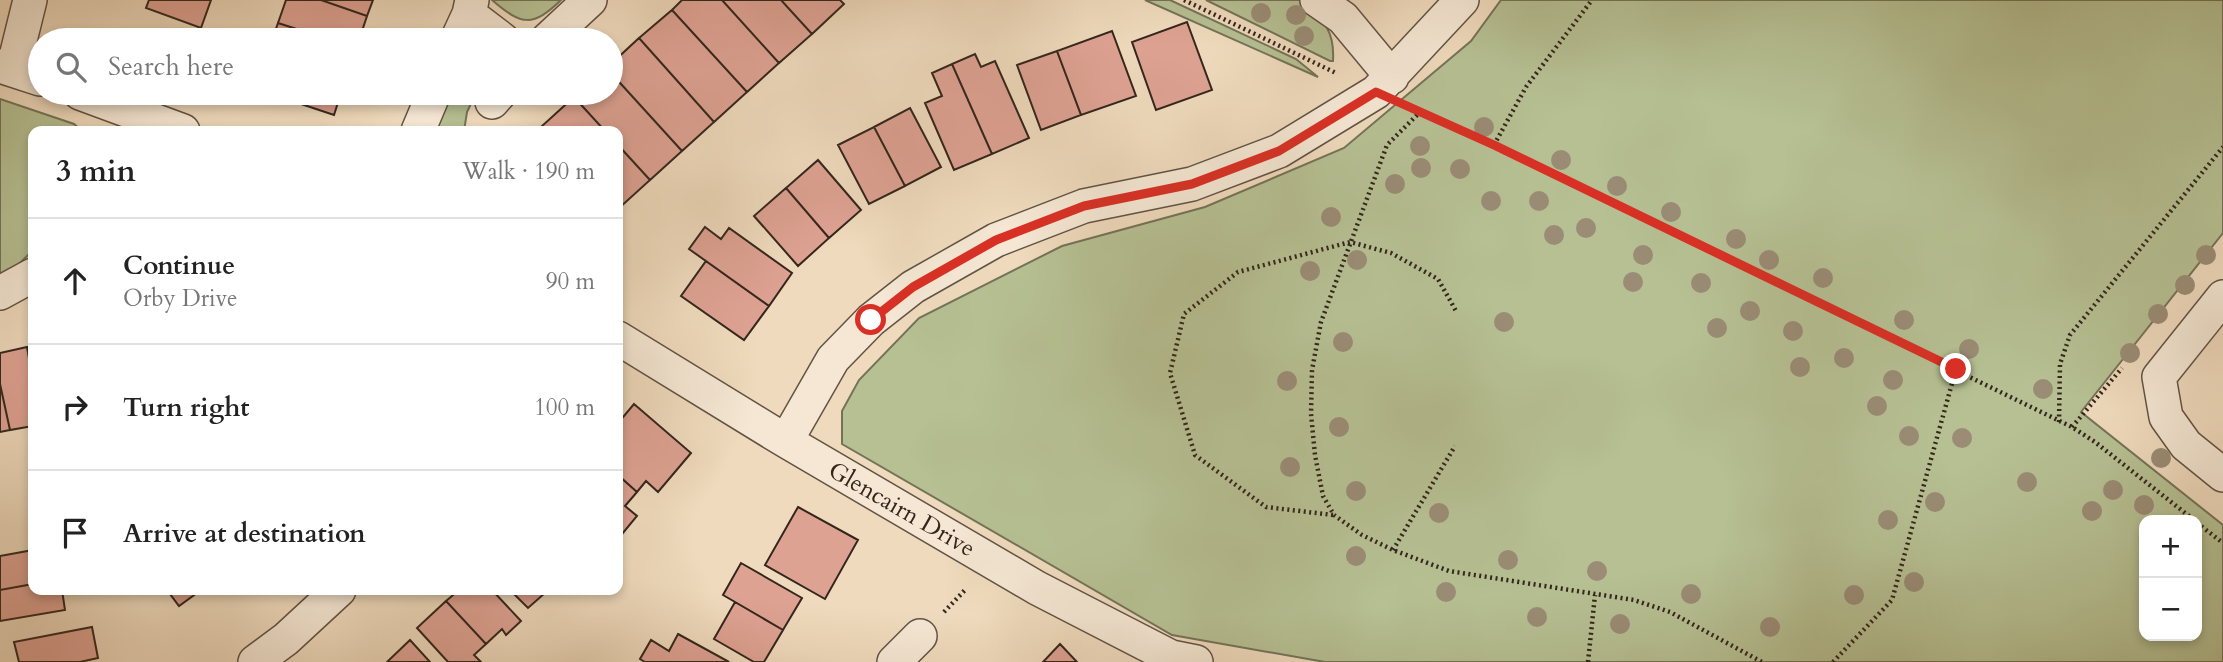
<!DOCTYPE html>
<html lang="en">
<head>
<meta charset="utf-8">
<style>
  :root { --surface:#fff; --page:#f2f2f2; --text:#222; --muted:#767676; --line:#e0e0e0 }
  body { margin:0; font-family:Cardo,serif; background:var(--page); color:var(--text) }
  .controls { position:absolute; right:21px; bottom:21px; display:grid; overflow:hidden; border-radius:14px; box-shadow:0 4px 10px #0003 }
  .controls button { width:63px; height:63px; display:grid; place-items:center; padding:0; border:0; border-bottom:2px solid var(--line); background:var(--surface); color:var(--text); font:35px sans-serif }
  .stop { position:absolute; width:21px; height:21px; margin:-16px; border:5px solid #d93025; border-radius:50%; background:#fff }
  .stop.end { background:#d93025; border-color:#fff; box-shadow:0 2px 7px #0008 }
  .list { margin:0; padding:0; list-style:none }
  h2 { display:flex; justify-content:space-between; align-items:center; height:91px; margin:0; padding:0 28px; font-size:30px }
  h2 small { font-size:23px; font-weight:400; color:var(--muted) }
  .list li { display:grid; grid-template-columns:46px 1fr auto; gap:21px; align-items:center; box-sizing:border-box; height:126px; padding:0 28px; border-top:2px solid var(--line) }
  .list b { display:block; font-size:26px; white-space:nowrap }
  .list p { margin:0; font-size:23px; white-space:nowrap; color:var(--muted) }
  .list em { font-size:23px; font-style:normal; color:var(--muted) }
  .icon { flex:none; width:38px; height:38px; fill:none; stroke:currentColor; stroke-width:2; stroke-linecap:round; stroke-linejoin:round }
  .map { position:relative; flex:none; width:2223px; height:662px; overflow:hidden }
  .search { position:absolute; background:var(--surface); box-shadow:0 4px 10px #0003; left:28px; top:28px; width:595px; height:77px; display:flex; align-items:center; gap:18px; box-sizing:border-box; padding:0 24px; border-radius:38px; color:var(--muted); font-size:26px }
  .panel { position:absolute; background:var(--surface); box-shadow:0 4px 10px #0003; left:28px; top:126px; width:595px; height:469px; border-radius:14px }
  .map>svg:first-child { display:block }
  .green { fill:#b6c093; stroke:#747358; stroke-width:2; fill-rule:evenodd }
  .building { fill:#dea293; stroke:#33261c; stroke-width:2 }
  .lines { fill:none; stroke-linecap:round; stroke-linejoin:round }
  .minor-casing { stroke:#625344; stroke-width:36 }
  .path { stroke:#33261c; stroke-width:4.5; stroke-dasharray:2 3.5; stroke-linecap:butt }
  .minor { stroke:#f5e7d4; stroke-width:33 }
  .tree { fill:#9a8c75 }
  .route { stroke:#d93025; stroke-width:9 }
  .labels { text-anchor:middle; stroke-width:5; stroke-linejoin:round; paint-order:stroke }
  .street-label { font-size:24px; fill:#33261c; stroke:#f5e7d4 }
</style>
</head>
<body>
<div class="map">
<svg width="2223" height="662" viewBox="0 0 2223 662">
  <rect width="100%" height="100%" fill="#efdabd"/>
  <filter id="stains"><feTurbulence type="fractalNoise" baseFrequency=".00286" numOctaves="4"/><feColorMatrix values="0 0 0 0 .2 0 0 0 0 .09 0 0 0 0 .02 0 0 0 .5 -.17"/></filter>
  <radialGradient id="worn" r=".72"><stop offset=".6" stop-color="#630" stop-opacity="0"/><stop offset="1" stop-color="#630" stop-opacity=".3"/></radialGradient>
  <path class="green" d="M 492,0 L 561,0 C 533,27 522,26 492,0 Z
    M 1145,0 L 1170,0 L 1296,59 L 1318,77 Z
    M 1206,0 L 1302,0 C 1323,20 1335,30 1333,61 L 1330,61 Z
    M 1501,0 L 2223,0 L 2223,233 L 2081,412 L 2223,525 L 2223,662 L 1325,662 L 1172,635 L 842,444 L 842,411 L 859,380 L 919,318 L 1062,246 L 1205,207 L 1344,148 L 1471,41 ZM 2144,520 L 2197,520 L 2197,636 L 2144,636 Z
    M 447,93 L 476,93 L 467,112 L 464,131 L 433,131 Z
    M 0,99 L 74,124 L 82,131 L 33,131 L 33,250 L 17,266 L 0,275 Z"/>
  <path class="building" d="M 149,0 L 211,0 L 201,28 L 146,8 Z
    M 286,0 L 321,0 L 367,16 L 359,40 L 331,40 L 278,23 Z
    M 321,0 L 373,0 L 367,16 Z
    M 682,0 L 722,0 L 779,63 L 747,92 L 672,10 Z
    M 722,0 L 781,0 L 812,34 L 779,63 Z
    M 781,0 L 840,0 L 844,4 L 812,34 Z
    M 672,10 L 747,92 L 714,122 L 639,38 Z
    M 1187,22 L 1212,90 L 1156,110 L 1132,42 Z
    M 278,23 L 331,40 L 272,40 Z
    M 1112,31 L 1136,96 L 1081,115 L 1057,51 Z
    M 639,38 L 714,122 L 682,151 L 611,73 L 611,64 Z
    M 1057,51 L 1081,115 L 1041,130 L 1017,65 Z
    M 975,54 L 981,67 L 995,61 L 1029,138 L 992,154 L 952,64 Z
    M 952,64 L 992,154 L 954,170 L 925,103 L 942,96 L 932,73 Z
    M 611,73 L 682,151 L 650,180 L 618,145 L 618,131 L 605,131 L 574,97 L 579,93 L 611,93 Z
    M 268,93 L 341,93 L 334,115 Z
    M 574,97 L 605,131 L 546,131 L 542,126 Z
    M 910,108 L 941,167 L 905,186 L 874,127 Z
    M 874,127 L 905,186 L 869,204 L 838,145 Z
    M 618,145 L 650,180 L 618,209 Z
    M 818,160 L 861,210 L 829,238 L 786,188 Z
    M 786,188 L 829,238 L 798,266 L 754,216 Z
    M 705,227 L 721,239 L 729,228 L 792,273 L 769,306 L 689,249 Z
    M 706,261 L 769,306 L 744,340 L 681,296 Z
    M 27,347 L 33,381 L 33,426 L 10,430 L 0,384 L 0,353 Z
    M 0,384 L 10,430 L 0,432 Z
    M 634,404 L 691,453 L 658,492 L 646,481 L 637,492 L 618,475 L 618,423 Z
    M 618,475 L 637,492 L 625,506 L 637,516 L 618,539 Z
    M 798,507 L 858,540 L 825,599 L 765,565 Z
    M 33,550 L 33,584 L 0,590 L 0,556 Z
    M 741,563 L 802,598 L 783,630 L 723,595 Z
    M 33,584 L 33,590 L 62,590 L 65,610 L 0,621 L 0,590 Z
    M 167,590 L 201,590 L 179,606 Z
    M 459,590 L 492,590 L 521,621 L 506,635 L 502,629 L 486,644 L 446,601 Z
    M 510,590 L 542,590 L 545,593 L 528,608 Z
    M 446,601 L 486,644 L 474,655 L 481,662 L 448,662 L 417,628 Z
    M 735,602 L 783,630 L 764,662 L 754,662 L 714,639 Z
    M 92,627 L 98,658 L 80,662 L 19,662 L 14,642 Z
    M 678,634 L 729,662 L 645,662 L 640,659 L 651,640 L 669,651 Z
    M 410,640 L 430,662 L 387,662 Z
    M 1060,644 L 1077,662 L 1043,662 Z"/>
  <g class="lines">
    <defs>
      <path id="minor" d="M 1317,0 L 1343,18 L 1392,77
        M 469,14 L 503,40
        M 457,40 L 469,14 L 472,0
        M 547,40 L 590,0
        M 0,66 L 40,79
        M 13,69 L 30,0
        M 80,93 L 183,131
        M 492,102 L 500,93
        M 418,131 L 434,93
        M 0,293 L 33,275
        M 2223,297 L 2159,377 L 2166,417 L 2186,445 L 2223,475
        M 618,338 L 786,441 L 1037,588 L 1171,657 L 1196,662
        M 786,441 L 833,359 L 871,320 L 913,287 L 996,240 L 1084,206 L 1192,184 L 1279,151 L 1376,92 L 1462,0
        M 255,662 L 286,639 L 339,590
        M 894,662 L 920,636"/>
    </defs>
    <use href="#minor" class="minor-casing"/>
    <path class="path" d="M 1184,0 L 1336,73
      M 1411,107 L 1494,145 L 2072,427 L 2095,442 L 2194,520
      M 1421,111 L 1387,145 L 1321,322 L 1312,370 L 1311,414 L 1315,455 L 1323,496 L 1334,515 L 1362,535 L 1393,550 L 1449,571 L 1634,600 L 1670,612 L 1762,662
      M 1494,145 L 1526,87 L 1592,0
      M 2059,422 L 2060,364 L 2070,335 L 2223,147
      M 2072,427 L 2122,368
      M 1333,515 L 1266,507 L 1195,455 L 1170,373 L 1184,314 L 1238,272 L 1350,242 L 1391,253 L 1438,279 L 1456,311
      M 2197,523 L 2223,543
      M 1393,550 L 1455,446
      M 944,612 L 965,590
      M 1588,662 L 1595,595
      M 1833,662 L 1892,600 L 1956,369"/>
    <use href="#minor" class="minor"/>
  </g>
  <g class="tree">
    <circle cx="1261" cy="13" r="10"/>
    <circle cx="1296" cy="15" r="10"/>
    <circle cx="1304" cy="36" r="10"/>
    <circle cx="1484" cy="127" r="10"/>
    <circle cx="1420" cy="146" r="10"/>
    <circle cx="1561" cy="160" r="10"/>
    <circle cx="1421" cy="168" r="10"/>
    <circle cx="1460" cy="169" r="10"/>
    <circle cx="1395" cy="184" r="10"/>
    <circle cx="1617" cy="186" r="10"/>
    <circle cx="1491" cy="201" r="10"/>
    <circle cx="1539" cy="201" r="10"/>
    <circle cx="1671" cy="212" r="10"/>
    <circle cx="1331" cy="217" r="10"/>
    <circle cx="1586" cy="228" r="10"/>
    <circle cx="1554" cy="235" r="10"/>
    <circle cx="1736" cy="239" r="10"/>
    <circle cx="1643" cy="255" r="10"/>
    <circle cx="2206" cy="255" r="10"/>
    <circle cx="1357" cy="260" r="10"/>
    <circle cx="1769" cy="260" r="10"/>
    <circle cx="1310" cy="271" r="10"/>
    <circle cx="1823" cy="278" r="10"/>
    <circle cx="1633" cy="282" r="10"/>
    <circle cx="1701" cy="283" r="10"/>
    <circle cx="2185" cy="285" r="10"/>
    <circle cx="1750" cy="311" r="10"/>
    <circle cx="2158" cy="314" r="10"/>
    <circle cx="1904" cy="320" r="10"/>
    <circle cx="1504" cy="322" r="10"/>
    <circle cx="1717" cy="328" r="10"/>
    <circle cx="1793" cy="331" r="10"/>
    <circle cx="1343" cy="342" r="10"/>
    <circle cx="1969" cy="349" r="10"/>
    <circle cx="2130" cy="353" r="10"/>
    <circle cx="1844" cy="358" r="10"/>
    <circle cx="1800" cy="367" r="10"/>
    <circle cx="1893" cy="380" r="10"/>
    <circle cx="1287" cy="381" r="10"/>
    <circle cx="2043" cy="389" r="10"/>
    <circle cx="1877" cy="406" r="10"/>
    <circle cx="1339" cy="427" r="10"/>
    <circle cx="1909" cy="436" r="10"/>
    <circle cx="1962" cy="438" r="10"/>
    <circle cx="2161" cy="458" r="10"/>
    <circle cx="1290" cy="467" r="10"/>
    <circle cx="2027" cy="482" r="10"/>
    <circle cx="2113" cy="490" r="10"/>
    <circle cx="1356" cy="491" r="10"/>
    <circle cx="1935" cy="502" r="10"/>
    <circle cx="2144" cy="505" r="10"/>
    <circle cx="2092" cy="511" r="10"/>
    <circle cx="1439" cy="513" r="10"/>
    <circle cx="1888" cy="520" r="10"/>
    <circle cx="1356" cy="556" r="10"/>
    <circle cx="1508" cy="560" r="10"/>
    <circle cx="1597" cy="571" r="10"/>
    <circle cx="1914" cy="582" r="10"/>
    <circle cx="1446" cy="592" r="10"/>
    <circle cx="1691" cy="594" r="10"/>
    <circle cx="1854" cy="595" r="10"/>
    <circle cx="1537" cy="617" r="10"/>
    <circle cx="1620" cy="624" r="10"/>
    <circle cx="1770" cy="627" r="10"/>
  </g>
  <g class="lines">
    <path class="route" d="M 871,320 L 913,287 L 996,240 L 1084,206 L 1192,184 L 1279,151 L 1376,92 L 1494,145 L 1956,369"/>
  </g>
  <g class="labels">
    <g class="street-label">
      <text transform="translate(902 509) rotate(30)" y="8">Glencairn Drive</text>
    </g>
  </g>
  <rect width="100%" height="100%" filter="url(#stains)"/>
  <rect width="100%" height="100%" fill="url(#worn)"/>
</svg>
<div class="controls">
<button>+</button>
<button>−</button>
</div>
<div class="stop" style="left:871px;top:320px"></div>
<div class="stop end" style="left:1956px;top:369px"></div>
<div class="search"><svg class="icon" aria-label="search" viewBox="0 0 24 24"><circle cx="10" cy="10" r="6"/><path d="M15 15l6 6"/></svg>Search here</div>
<section class="panel">
<h2>3 min<small>Walk · 190 m</small></h2>
<ul class="list">
<li><svg class="icon" aria-label="ahead" viewBox="0 0 24 24"><path d="M12 20V5M6 11l6-6 6 6"/></svg><div><b>Continue</b><p>Orby Drive</p></div><em>90 m</em></li>
<li><svg class="icon" aria-label="right" viewBox="0 0 24 24"><path d="M7 20v-9h11M14 6l5 5-5 5"/></svg><div><b>Turn right</b></div><em>100 m</em></li>
<li><svg class="icon" aria-label="arrive" viewBox="0 0 24 24"><path d="M6 21V4h12l-3 4 3 4H6"/></svg><div><b>Arrive at destination</b></div></li>
</ul>
</section>
</div>
</body>
</html>
